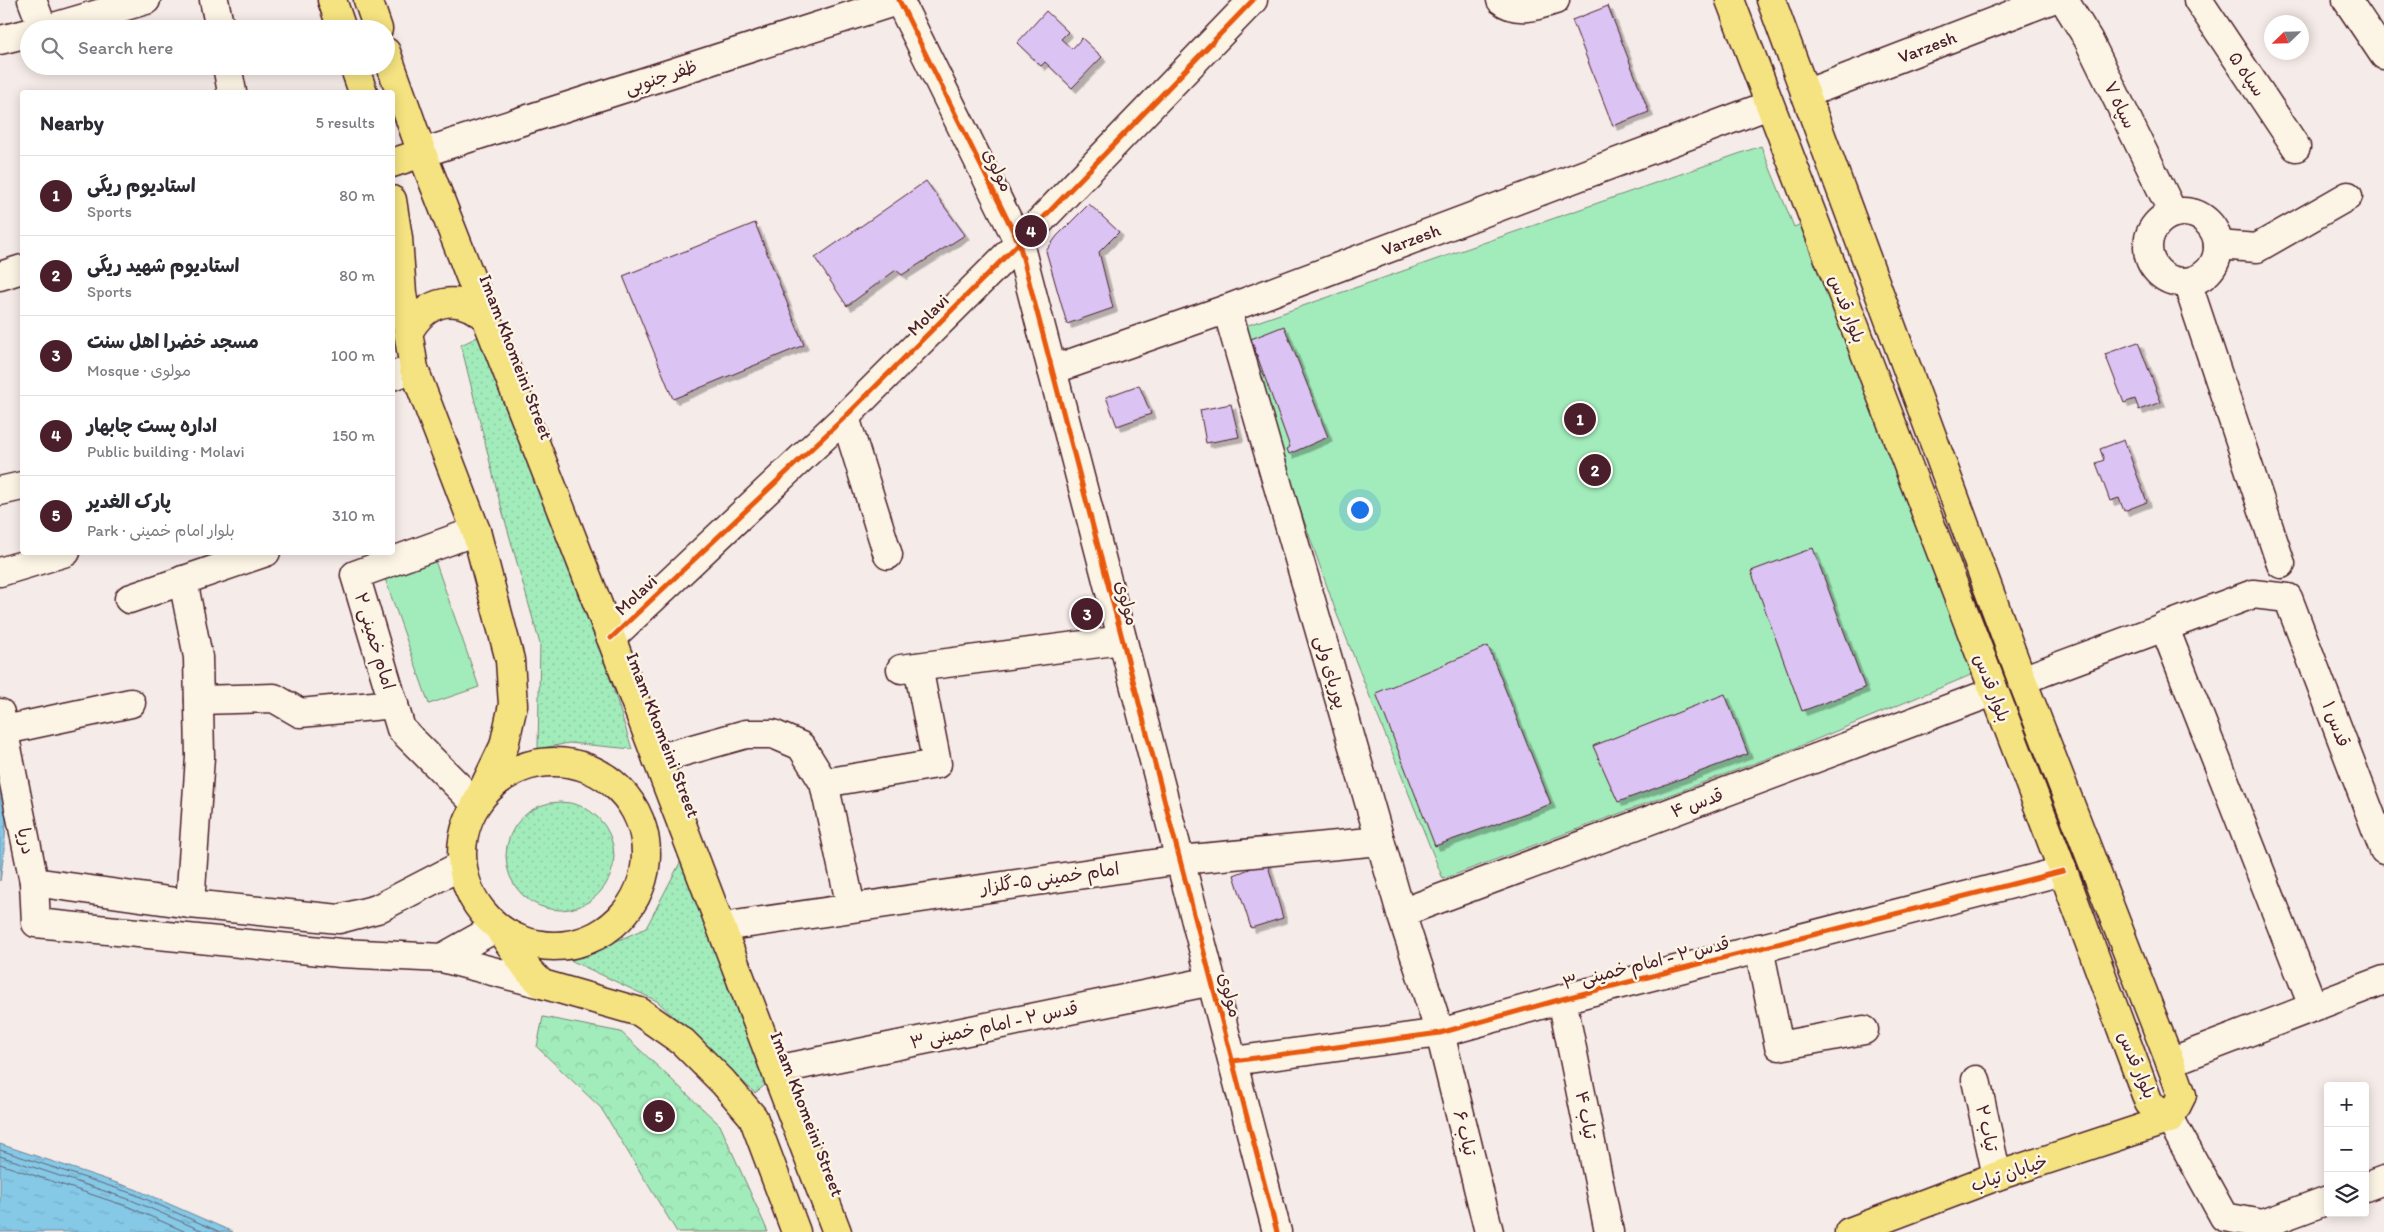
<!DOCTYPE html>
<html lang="en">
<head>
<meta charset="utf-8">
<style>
  :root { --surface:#fff; --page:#f2f2f3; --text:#2b2b33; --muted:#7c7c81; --line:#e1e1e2; --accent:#4a1f2b }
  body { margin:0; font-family:Itim,"Playpen Sans Arabic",sans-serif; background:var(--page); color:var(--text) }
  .controls { position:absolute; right:15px; bottom:15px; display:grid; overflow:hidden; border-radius:5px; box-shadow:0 2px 12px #0003 }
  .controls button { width:45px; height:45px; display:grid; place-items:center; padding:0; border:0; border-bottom:1px solid var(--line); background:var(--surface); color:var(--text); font:25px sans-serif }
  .compass { position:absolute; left:2264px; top:15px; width:45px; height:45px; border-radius:50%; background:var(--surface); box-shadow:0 2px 12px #0003; rotate:247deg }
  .you { position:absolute; left:1359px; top:509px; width:18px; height:18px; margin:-12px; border:4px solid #fff; border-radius:50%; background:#1a73e8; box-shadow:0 0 0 8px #1a73e833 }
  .badge { display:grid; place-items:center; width:32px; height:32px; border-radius:50%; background:var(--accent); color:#fff; font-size:16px; font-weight:700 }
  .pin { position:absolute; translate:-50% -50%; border:2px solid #fff; box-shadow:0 1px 5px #0006 }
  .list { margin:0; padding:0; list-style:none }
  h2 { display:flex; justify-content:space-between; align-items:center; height:65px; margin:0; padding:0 20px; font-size:21px }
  h2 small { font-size:16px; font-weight:400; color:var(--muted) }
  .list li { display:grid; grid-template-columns:32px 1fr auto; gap:15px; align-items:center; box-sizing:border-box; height:80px; padding:0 20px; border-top:1px solid var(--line) }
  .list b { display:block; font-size:19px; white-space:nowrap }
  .list p { margin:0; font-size:16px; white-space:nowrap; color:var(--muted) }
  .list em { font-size:16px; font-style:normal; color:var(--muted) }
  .icon { flex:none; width:28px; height:28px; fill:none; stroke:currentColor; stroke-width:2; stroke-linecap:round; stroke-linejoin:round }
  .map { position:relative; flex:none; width:2384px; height:1232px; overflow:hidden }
  .search { position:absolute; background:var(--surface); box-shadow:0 2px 12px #0003; left:20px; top:20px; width:375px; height:55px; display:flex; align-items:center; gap:12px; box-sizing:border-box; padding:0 18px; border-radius:28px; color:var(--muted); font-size:19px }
  .panel { position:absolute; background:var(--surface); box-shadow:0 2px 12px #0003; left:20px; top:90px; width:375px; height:465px; border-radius:5px }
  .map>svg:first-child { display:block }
  .grass { fill:url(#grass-dots); stroke:#768673 }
  .forest { fill:url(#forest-crowns); stroke:#768673 }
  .garden { fill:#a2ecbb; stroke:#768673 }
  .water { fill:url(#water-ripples); stroke:#6d859b }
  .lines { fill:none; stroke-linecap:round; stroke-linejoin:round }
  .shore { stroke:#626376; stroke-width:1 }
  .building { fill:#dbc3f3; stroke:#4a1f2b; filter:url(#shadow) }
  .minor-casing { stroke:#4a1f2b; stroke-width:31 }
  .major-casing { stroke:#4a1f2b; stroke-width:31 }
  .minor { stroke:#fcf5e5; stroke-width:28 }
  .major { stroke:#f5e381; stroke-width:28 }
  .cycleway-casing { stroke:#fcf5e5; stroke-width:8 }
  .cycleway { stroke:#e8590c; stroke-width:5 }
  .labels { text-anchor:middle; stroke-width:5; stroke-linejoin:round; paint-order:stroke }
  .street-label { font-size:18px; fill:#4a1f2b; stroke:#fcf5e5 }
</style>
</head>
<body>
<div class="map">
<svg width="2384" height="1232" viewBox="0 0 2384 1232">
  <defs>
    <pattern id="grass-dots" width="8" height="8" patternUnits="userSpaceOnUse" patternTransform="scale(1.25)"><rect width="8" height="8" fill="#a2ecbb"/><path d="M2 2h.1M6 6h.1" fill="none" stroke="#8dcaa1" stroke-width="1.8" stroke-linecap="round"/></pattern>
    <pattern id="forest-crowns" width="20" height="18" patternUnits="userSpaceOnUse" patternTransform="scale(1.25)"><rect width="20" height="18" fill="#a2ecbb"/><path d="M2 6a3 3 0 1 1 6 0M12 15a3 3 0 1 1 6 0" fill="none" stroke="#8dcaa1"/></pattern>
    <pattern id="water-ripples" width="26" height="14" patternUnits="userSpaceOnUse" patternTransform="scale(1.25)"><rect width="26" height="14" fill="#85c9e6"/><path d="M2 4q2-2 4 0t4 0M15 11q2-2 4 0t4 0" fill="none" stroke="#74acc5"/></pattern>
    <filter id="shadow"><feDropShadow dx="4.5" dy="4.5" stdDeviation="0" flood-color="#0004"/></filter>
  </defs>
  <rect width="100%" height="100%" fill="#f5ebe8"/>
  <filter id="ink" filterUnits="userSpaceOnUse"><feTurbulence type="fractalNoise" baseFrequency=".02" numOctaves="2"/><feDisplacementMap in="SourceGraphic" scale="10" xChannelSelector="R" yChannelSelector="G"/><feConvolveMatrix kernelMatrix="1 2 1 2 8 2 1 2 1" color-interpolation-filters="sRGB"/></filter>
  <g filter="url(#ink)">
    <path class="grass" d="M 488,332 L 593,623 L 632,749 L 569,743 L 538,749 L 540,644 L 499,499 L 461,345 Z
      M506 856a54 54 0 1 1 108 0a54 54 0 1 1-108 0Z
      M 683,857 L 770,1081 L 755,1093 L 657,1001 L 570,960 L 572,951 L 610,944 L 646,928 Z"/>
    <path class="forest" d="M 543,1017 L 621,1032 L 720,1125 L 768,1232 L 677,1232 L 601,1108 L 537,1047 Z"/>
    <path class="garden" d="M 1761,146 L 1794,227 L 1809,221 L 1978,672 L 1793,749 L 1443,879 L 1336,612 L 1237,329 Z
      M 432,552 L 479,687 L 429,704 L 382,570 Z"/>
    <path class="water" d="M 0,753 C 10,791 6,842 0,881 Z
      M 0,1144 L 135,1189 L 233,1232 L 0,1232 Z"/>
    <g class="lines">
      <path class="shore" d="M 0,1150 L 134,1194 L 220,1232
        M 0,1156 L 131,1200 L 205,1232
        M 0,1164 L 129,1207 L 186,1232"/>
    </g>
    <path class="building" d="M 1608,6 L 1649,112 L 1613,126 L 1572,20 Z
      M 1046,11 L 1068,32 L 1061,39 L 1072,49 L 1082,38 L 1102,57 L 1072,88 L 1045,62 L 1041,66 L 1017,43 Z
      M 926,181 L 965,235 L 902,275 L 896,270 L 847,306 L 815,258 Z
      M 1089,204 L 1119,232 L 1099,252 L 1113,308 L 1067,324 L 1046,251 L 1057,236 Z
      M 755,223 L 804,345 L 673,399 L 623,276 Z
      M 1284,326 L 1328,437 L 1289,454 L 1287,449 L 1290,447 L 1251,339 Z
      M 2138,342 L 2161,402 L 2139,410 L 2135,399 L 2124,403 L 2105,354 Z
      M 1139,385 L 1151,414 L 1117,426 L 1106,397 Z
      M 1231,404 L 1239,437 L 1206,443 L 1200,410 Z
      M 2124,440 L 2147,502 L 2124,511 L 2119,498 L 2110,501 L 2096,463 L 2104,460 L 2100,449 Z
      M 1813,548 L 1865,688 L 1802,711 L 1751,571 Z
      M 1488,646 L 1551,804 L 1435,846 L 1376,693 Z
      M 1725,694 L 1748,754 L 1618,802 L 1593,746 Z
      M 1267,862 L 1283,918 L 1251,928 L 1234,875 Z"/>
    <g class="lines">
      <defs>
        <g id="minor">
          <path d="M 32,0 L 43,29"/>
          <path d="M 214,0 L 220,29"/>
          <path d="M 899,0 L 1019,243 L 1277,1232"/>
          <path d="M 1501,0 C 1517,13 1537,6 1555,0"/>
          <path d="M 2064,0 L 2088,39 L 2173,213"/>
          <path d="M 2198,0 L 2296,147"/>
          <path d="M 2347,0 L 2384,55"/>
          <path d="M 47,29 L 146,0"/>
          <path d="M 0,40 L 29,33"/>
          <path d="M 227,66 L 232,92"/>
          <path id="s1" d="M 1805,94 L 2050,0"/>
          <path d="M 422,153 L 900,0"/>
          <circle cx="2183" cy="247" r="35"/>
          <path d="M 2218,245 L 2257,248 L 2348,196"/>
          <path d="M 0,276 L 22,269"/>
          <path d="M 2187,282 L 2281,564"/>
          <path d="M 1227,309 L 1401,913 L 1440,1033 L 1489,1232"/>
          <path id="s2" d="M 1052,370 L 1227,309 L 1769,105"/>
          <path d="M 392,376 L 414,369"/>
          <path d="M 845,417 L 888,555"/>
          <path d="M 0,491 L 22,486"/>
          <path d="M 0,572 L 66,552"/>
          <path d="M 183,580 L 198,657 L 200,757 L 190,904"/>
          <path d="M 129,599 L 266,552"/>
          <path d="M 2164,626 L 2313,1006"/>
          <path d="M 611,638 L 845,417 L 1019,243 L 1253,0"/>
          <path d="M 901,669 L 1122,640"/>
          <path d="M 2022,680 L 2253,594 L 2288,598 L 2384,850"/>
          <path d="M 199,700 L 274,698 L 300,713 L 394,704"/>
          <path d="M 0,713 L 34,882 L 36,923 L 341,953 L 442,958 L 497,927"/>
          <path d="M 5,730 L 131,703"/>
          <path d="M 657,759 L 746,734 L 773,734 L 801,746 L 824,783 L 851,907"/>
          <path d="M 824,783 L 937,764 L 918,667"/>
          <path d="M 476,804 L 401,729 L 355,575 L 476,531"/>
          <path d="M 34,882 L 190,904 L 339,919 L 377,909 L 462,865"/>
          <path d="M 1401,913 L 1993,692"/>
          <path d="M 722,927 L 1180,860 L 1380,841"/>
          <path d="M 1759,948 L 1779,1046 L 1864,1030"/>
          <path d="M 442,958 L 542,984"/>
          <path d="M 1562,999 L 1609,1232"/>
          <path d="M 1233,1061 L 1440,1033 L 1562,999 L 2063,871"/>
          <path d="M 2170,1062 L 2384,980"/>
          <path d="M 776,1070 L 1212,981"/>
          <path d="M 1976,1080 L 1997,1176"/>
          <path d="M 2170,1119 L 2224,1217 L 2263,1224 L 2328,1200"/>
          <path d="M 2365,1187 L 2384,1180"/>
        </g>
        <path id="major" d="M 332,0 L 342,29
          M 368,0 L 378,29
          M 1730,0 L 2063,871 L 2149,1103 L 2170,1119
          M 1771,0 L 2022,680 L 2170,1062 L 2182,1095 L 2170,1119
          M 386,52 L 422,153 L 611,638 L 837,1232
          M 354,66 L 363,92
          M 392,163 L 422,153
          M 392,200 L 398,238 L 402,293 L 414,369 L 476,531 L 510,660 L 513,705 L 504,746 L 476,804
          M 408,333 C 426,299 459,292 487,319
          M462 854a92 92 0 1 1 184 0a92 92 0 1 1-184 0Z
          M 501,932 L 529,971 L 542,984 L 640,1012 L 683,1042 L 723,1082 L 753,1117 L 796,1232
          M 1849,1232 L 1997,1176 L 2170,1119"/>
      </defs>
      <use href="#minor" class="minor-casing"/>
      <use href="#major" class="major-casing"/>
      <use href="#minor" class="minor"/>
      <use href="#major" class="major"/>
      <defs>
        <path id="cycleway" d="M 899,0 L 1019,243 L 1277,1232
          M 611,638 L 845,417 L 1019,243 L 1253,0
          M 1233,1061 L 1440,1033 L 1562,999 L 2063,871"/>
      </defs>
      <use href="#cycleway" class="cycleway-casing"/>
      <use href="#cycleway" class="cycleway"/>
    </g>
  </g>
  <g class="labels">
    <g class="street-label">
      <text dy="6" stroke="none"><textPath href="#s1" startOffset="131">Varzesh</textPath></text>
      <text transform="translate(2247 74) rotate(56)" y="6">سپاه ۵</text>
      <text transform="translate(661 77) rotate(-18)" y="6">ظفر جنوبی</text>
      <text transform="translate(2120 105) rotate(64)" y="6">سپاه ۷</text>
      <text transform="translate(998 170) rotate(64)" y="6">مولوی</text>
      <text dy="6" stroke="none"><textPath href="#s2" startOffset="382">Varzesh</textPath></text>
      <text transform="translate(1847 309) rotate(69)" y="6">بلوار قدس</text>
      <text transform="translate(928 315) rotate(-45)" y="6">Molavi</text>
      <text transform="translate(516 357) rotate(69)" y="6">Imam Khomeini Street</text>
      <text transform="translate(636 595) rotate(-43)" y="6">Molavi</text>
      <text transform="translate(1127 603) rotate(75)" y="6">مولوی</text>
      <text transform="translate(375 641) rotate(73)" y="6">امام خمینی ۲</text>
      <text transform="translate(1331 672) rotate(74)" y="6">پوریای ولی</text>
      <text transform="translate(1992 688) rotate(69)" y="6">بلوار قدس</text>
      <text transform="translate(2336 724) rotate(69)" y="6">قدس ۱</text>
      <text transform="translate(663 735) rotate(69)" y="6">Imam Khomeini Street</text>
      <text transform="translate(1697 803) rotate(-20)" y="6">قدس ۴</text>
      <text transform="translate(26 841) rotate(79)" y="6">دریا</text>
      <text transform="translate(1050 878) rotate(-8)" y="6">امام خمینی ۵-گلزار</text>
      <text transform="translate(1646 963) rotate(-14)" y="6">قدس ۲ - امام خمینی ۳</text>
      <text transform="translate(1230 995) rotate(75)" y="6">مولوی</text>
      <text transform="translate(994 1025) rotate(-12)" y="6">قدس ۲ - امام خمینی ۳</text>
      <text transform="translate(2137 1065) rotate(67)" y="6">بلوار قدس</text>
      <text transform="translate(807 1114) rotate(69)" y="6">Imam Khomeini Street</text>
      <text transform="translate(1586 1115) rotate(79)" y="6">تیاب ۴</text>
      <text transform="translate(1987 1128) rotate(77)" y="6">تیاب ۲</text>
      <text transform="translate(1465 1133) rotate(76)" y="6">تیاب ۶</text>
      <text transform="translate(2009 1173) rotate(-19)" y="6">خیابان تیاب</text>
    </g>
  </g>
</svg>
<div class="controls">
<button>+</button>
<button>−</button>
<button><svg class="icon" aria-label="layers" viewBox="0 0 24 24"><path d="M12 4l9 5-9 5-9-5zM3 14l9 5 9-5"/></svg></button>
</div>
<svg class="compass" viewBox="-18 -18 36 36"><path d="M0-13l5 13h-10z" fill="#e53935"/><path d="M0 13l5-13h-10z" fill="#7c7c81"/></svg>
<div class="you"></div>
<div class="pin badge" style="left:1580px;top:419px">1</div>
<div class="pin badge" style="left:1595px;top:470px">2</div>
<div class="pin badge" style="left:1087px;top:614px">3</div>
<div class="pin badge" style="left:1031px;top:231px">4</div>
<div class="pin badge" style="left:659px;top:1116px">5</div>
<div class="search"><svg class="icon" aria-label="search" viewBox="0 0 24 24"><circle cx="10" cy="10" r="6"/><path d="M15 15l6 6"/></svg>Search here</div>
<section class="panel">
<h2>Nearby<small>5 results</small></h2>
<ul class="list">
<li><span class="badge">1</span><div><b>استادیوم ریگی</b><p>Sports</p></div><em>80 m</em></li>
<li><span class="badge">2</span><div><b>استادیوم شهید ریگی</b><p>Sports</p></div><em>80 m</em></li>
<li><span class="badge">3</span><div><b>مسجد خضرا اهل سنت</b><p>Mosque · مولوی</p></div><em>100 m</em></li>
<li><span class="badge">4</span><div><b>اداره پست چابهار</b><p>Public building · Molavi</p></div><em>150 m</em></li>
<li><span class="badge">5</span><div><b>پارک الغدیر</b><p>Park · بلوار امام خمینی</p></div><em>310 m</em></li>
</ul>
</section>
</div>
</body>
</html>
